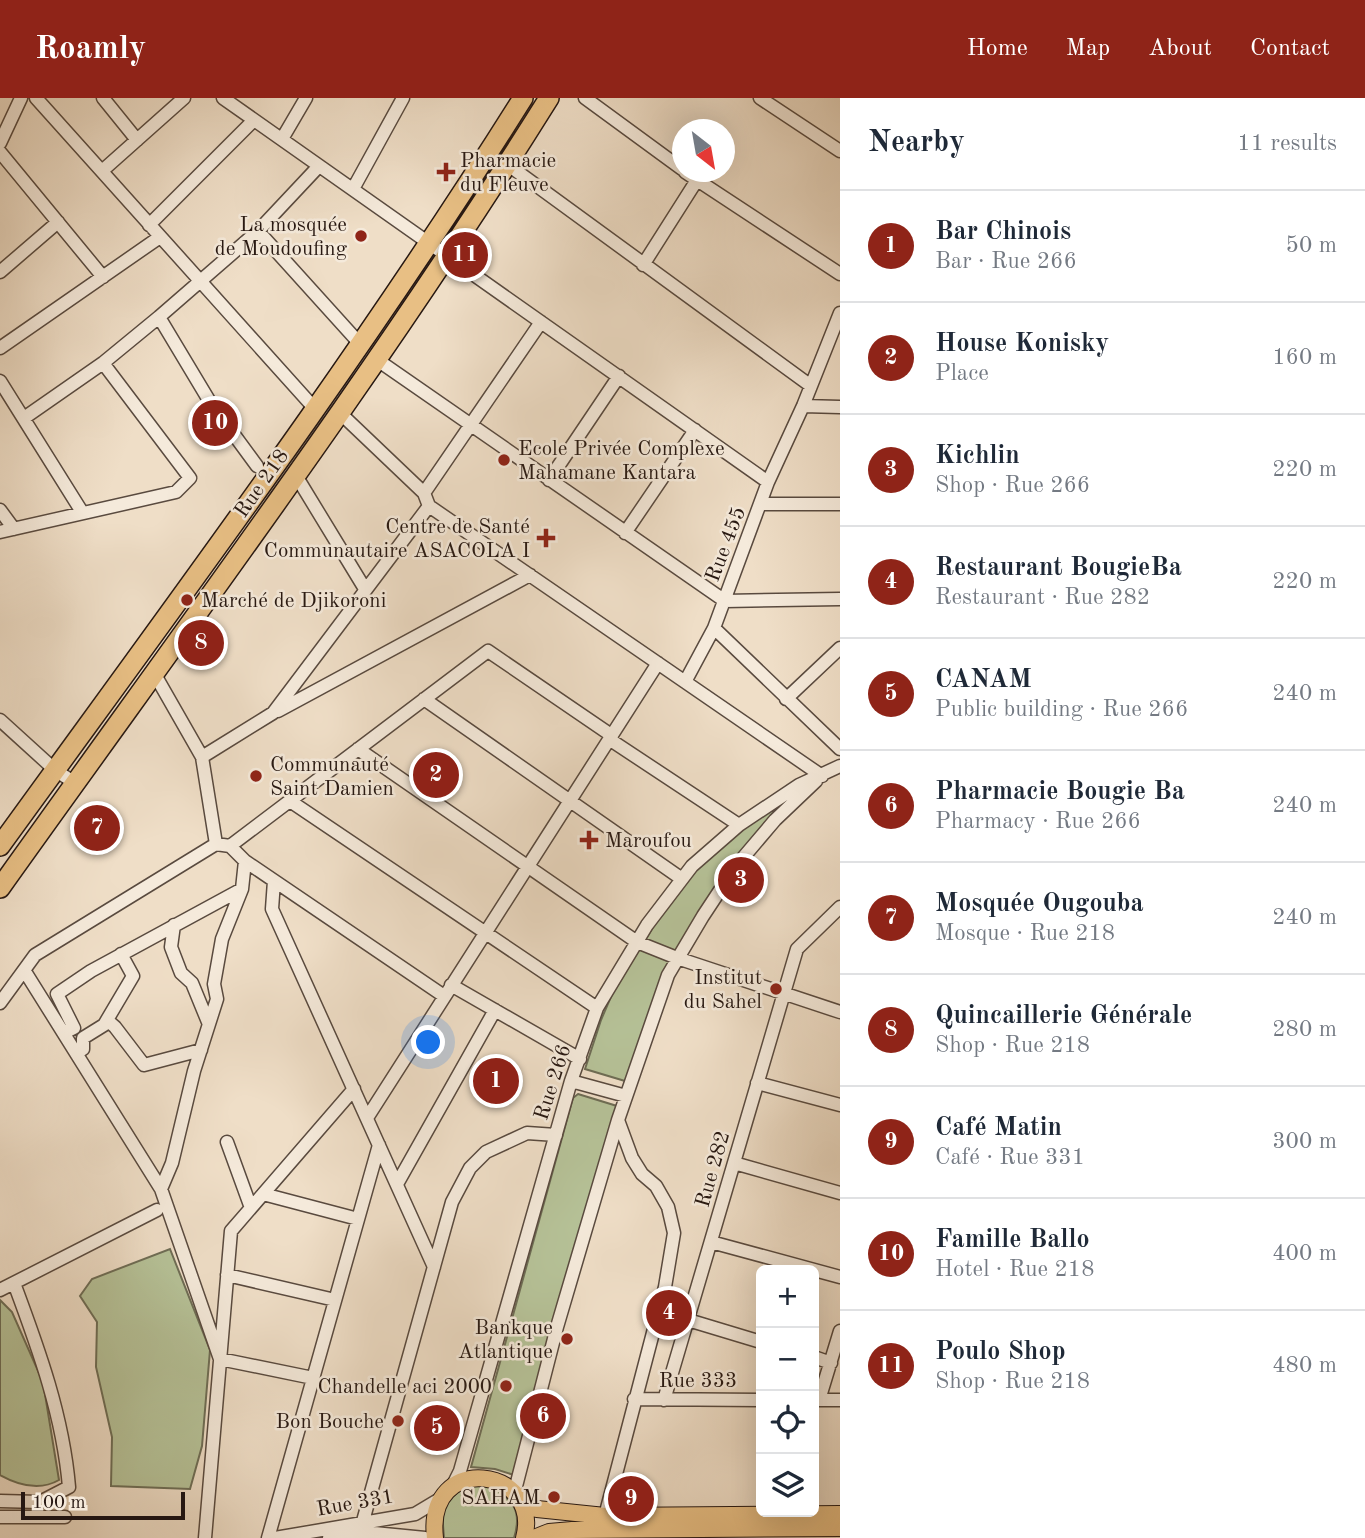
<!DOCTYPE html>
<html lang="en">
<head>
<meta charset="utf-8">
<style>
  :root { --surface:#fff; --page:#f2f2f3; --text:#1f2937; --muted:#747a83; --line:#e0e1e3; --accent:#8f2418 }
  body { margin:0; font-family:"Old Standard TT",serif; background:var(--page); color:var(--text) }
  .controls { position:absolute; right:21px; bottom:21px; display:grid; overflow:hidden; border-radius:10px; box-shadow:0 7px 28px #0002 }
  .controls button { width:63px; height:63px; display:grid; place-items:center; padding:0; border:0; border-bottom:2px solid var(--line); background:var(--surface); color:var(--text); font:35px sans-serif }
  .compass { position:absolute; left:672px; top:21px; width:63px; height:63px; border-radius:50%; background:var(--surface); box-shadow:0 7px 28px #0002; rotate:149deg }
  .scale { position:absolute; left:21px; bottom:18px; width:164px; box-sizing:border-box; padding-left:7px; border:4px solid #271812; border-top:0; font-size:19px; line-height:24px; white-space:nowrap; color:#271812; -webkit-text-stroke:5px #f5eadb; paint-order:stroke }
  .you { position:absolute; left:429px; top:945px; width:24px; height:24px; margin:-18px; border:5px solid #fff; border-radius:50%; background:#1a73e8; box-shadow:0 0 0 10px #1a73e833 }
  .badge { display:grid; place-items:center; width:46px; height:46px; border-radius:50%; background:var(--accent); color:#fff; font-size:23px; font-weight:700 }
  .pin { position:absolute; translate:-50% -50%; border:4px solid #fff; box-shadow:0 2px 7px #0006 }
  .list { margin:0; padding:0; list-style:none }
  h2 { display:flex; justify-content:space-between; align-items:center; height:91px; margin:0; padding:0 28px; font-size:30px }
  h2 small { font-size:23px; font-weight:400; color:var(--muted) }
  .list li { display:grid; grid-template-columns:46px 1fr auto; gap:21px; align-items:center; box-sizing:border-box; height:112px; padding:0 28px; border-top:2px solid var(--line) }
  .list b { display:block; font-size:26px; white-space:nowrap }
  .list p { margin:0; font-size:23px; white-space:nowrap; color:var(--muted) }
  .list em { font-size:23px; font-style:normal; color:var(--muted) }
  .icon { flex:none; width:38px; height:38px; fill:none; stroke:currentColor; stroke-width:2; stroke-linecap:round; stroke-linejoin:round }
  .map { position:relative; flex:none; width:840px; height:1440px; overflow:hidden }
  header { display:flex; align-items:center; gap:42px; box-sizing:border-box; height:98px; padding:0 35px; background:var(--accent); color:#fff }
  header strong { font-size:33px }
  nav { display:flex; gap:38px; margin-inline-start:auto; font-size:24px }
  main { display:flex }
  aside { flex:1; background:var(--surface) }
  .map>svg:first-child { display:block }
  .green { fill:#b6c298; stroke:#6e6d55; stroke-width:2 }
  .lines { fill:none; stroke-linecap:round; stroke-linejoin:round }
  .minor-casing { stroke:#594a3f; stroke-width:15 }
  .major-casing { stroke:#271812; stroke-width:18 }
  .highway-casing { stroke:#271812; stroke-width:22 }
  .minor { stroke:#f5eadb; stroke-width:12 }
  .major { stroke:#e8bf84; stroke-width:16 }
  .highway { stroke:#e8bf84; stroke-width:19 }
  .poi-dot { fill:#8f2418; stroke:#f5eadb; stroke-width:2.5 }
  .labels { text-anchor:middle; stroke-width:5; stroke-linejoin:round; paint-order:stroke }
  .poi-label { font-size:21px; fill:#271812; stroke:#f5eadb; text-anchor:end }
  .street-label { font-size:21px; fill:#271812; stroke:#f5eadb }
</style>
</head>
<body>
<header>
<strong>Roamly</strong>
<nav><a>Home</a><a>Map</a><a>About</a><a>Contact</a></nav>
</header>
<main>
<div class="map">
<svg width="840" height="1440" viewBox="0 0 840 1440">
  <rect width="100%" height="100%" fill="#efdec7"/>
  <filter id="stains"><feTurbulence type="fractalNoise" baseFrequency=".00286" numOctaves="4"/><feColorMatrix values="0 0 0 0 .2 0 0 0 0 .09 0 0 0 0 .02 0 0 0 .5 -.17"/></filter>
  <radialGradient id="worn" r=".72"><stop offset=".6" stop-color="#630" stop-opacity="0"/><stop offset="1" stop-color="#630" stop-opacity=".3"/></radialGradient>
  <path class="green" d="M 799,695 L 707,805 L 625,983 L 585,971 L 601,922 L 613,894 L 663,813 L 695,773 L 756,720 Z
    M 578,996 L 617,1008 L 514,1377 L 495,1371 L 471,1369 L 573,1000 Z
    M 170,1151 L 210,1252 L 202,1348 L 190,1391 L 111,1388 L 112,1339 L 96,1269 L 97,1224 L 80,1198 L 92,1181 Z
    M 0,1202 L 12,1214 L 43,1284 L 59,1382 C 40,1393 18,1387 0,1377 Z
    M 490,1387 C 512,1403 523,1411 514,1440 L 444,1440 L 442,1414 L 447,1403 L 466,1388 Z"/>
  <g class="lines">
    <defs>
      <path id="minor" d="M 36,0 L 316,312
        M 103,0 L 137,42
        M 223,0 L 768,384
        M 585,0 L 682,71
        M 760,0 L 840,53
        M 282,41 L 306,0
        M 0,45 L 21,0
        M 0,54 L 103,179
        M 507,66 L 811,288
        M 102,73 L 184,0
        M 685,74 L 840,176
        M 353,91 L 403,0
        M 149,127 L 254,22
        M 258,133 L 361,247
        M 643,167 L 697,82
        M 0,174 L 58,124
        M 159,219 L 210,304 L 257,368
        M 0,250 L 160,139
        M 376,261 L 725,503 L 840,501
        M 0,283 L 82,414
        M 803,308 L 840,309
        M 339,314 L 424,395 L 429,408 L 822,678
        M 24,320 L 103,265 L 159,219 L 258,133 L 319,68
        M 295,376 L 365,491
        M 549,382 L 619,278
        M 424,395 L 541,224
        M 761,406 L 840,406
        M 0,412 L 14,431
        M 0,434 L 176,394 L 190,380 L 103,265
        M 625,435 L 695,332
        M 714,530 L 840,651
        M 154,575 L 202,659
        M 685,584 L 714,530 L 768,384 L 803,308 L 840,215
        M 424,601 L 682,781
        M 786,601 L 840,550
        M 278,613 L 530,477
        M 0,622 L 55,672 L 75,685
        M 609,641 L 739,727
        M 358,651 L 637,844 L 677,860 L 840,914
        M 290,703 L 597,910
        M 216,746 L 202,659 L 273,615 L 429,408
        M 230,748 L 488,553 L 611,637
        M 245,763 L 444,898
        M 274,783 L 272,811 L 434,1169
        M 174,827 L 171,849 L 181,875 L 192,885 L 208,924
        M 24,872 L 161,1091 L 220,1261 L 313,1280
        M 451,887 L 580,961
        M 0,905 L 35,857 L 216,746 L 230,748 L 245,763 L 242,791 L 222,841 L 214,886 L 217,901 L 194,973 L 172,1065 L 161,1091
        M 107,922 L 115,929 L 144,967 L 201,952
        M 64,935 L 74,930 L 57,896 L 91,873 L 242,791
        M 76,955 L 83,951 L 83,940 L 104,927 L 133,878 L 121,856
        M 571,983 L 626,998
        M 757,985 L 840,1007
        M 367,1020 L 658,565
        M 227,1044 L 251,1110
        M 734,1065 L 840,1095
        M 397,1086 L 495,912
        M 263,1096 L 358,1121
        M 711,1144 L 840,1179
        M 227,1177 L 335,1202
        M 0,1192 L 157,1112
        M 688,1222 L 761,1244
        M 814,1259 L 831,1265
        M 634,1301 L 761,1302
        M 664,1302 L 797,851 L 840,809
        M 814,1302 L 840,1302
        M 819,1302 L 840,1233
        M 453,1387 L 460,1373 L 571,983 L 597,910 L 647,827 L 692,768 L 739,727 L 799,687 L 840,668
        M 514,1396 L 557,1229 L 618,1022 L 668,877 L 703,818 L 736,768 L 775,722 L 816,683
        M 0,1403 L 40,1404 L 69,1389 C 63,1318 39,1252 14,1185
        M 605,1418 L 665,1189 L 674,1135 L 668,1109 L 656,1088 L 642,1076 L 632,1060 L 618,1022
        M 0,1419 L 65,1419
        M 363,1423 L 452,1104 L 470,1070 L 486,1054 L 527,1035 L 556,1037
        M 205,1440 L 231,1133 L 354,991
        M 268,1440 L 379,1047
        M 275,1440 L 415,1416 L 440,1401
        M 329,1440 L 374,1435 L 425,1440"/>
      <path id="major" d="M 519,1402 L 537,1411 L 605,1418 L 840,1416
        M 435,1440 C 425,1352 543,1369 524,1440
        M 534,1440 L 549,1434 L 572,1432 L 840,1430"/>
      <path id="highway" d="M 0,748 C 179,501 361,258 523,0
        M 0,790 C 186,529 379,272 549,0"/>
    </defs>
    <use href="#minor" class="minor-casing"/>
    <use href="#major" class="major-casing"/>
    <use href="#highway" class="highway-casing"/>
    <use href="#minor" class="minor"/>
    <use href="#major" class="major"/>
    <use href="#highway" class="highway"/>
  </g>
  <g class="poi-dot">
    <path d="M442.5 63.5h7v7h7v7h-7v7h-7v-7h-7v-7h7z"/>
    <circle cx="361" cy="138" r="7"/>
    <circle cx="504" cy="362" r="7"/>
    <path d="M542.5 429.5h7v7h7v7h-7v7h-7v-7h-7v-7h7z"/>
    <circle cx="187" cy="502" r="7"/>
    <circle cx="256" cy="678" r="7"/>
    <path d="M585.5 731.5h7v7h7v7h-7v7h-7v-7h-7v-7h7z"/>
    <circle cx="776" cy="891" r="7"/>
    <circle cx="567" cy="1241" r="7"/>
    <circle cx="506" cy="1288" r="7"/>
    <circle cx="398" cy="1323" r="7"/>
    <circle cx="554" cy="1399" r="7"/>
  </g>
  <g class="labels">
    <g class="poi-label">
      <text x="460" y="69" text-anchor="start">Pharmacie<tspan x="460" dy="24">du Fleuve</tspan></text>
      <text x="347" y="133">La mosquée<tspan x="347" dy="24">de Moudoufing</tspan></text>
      <text x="518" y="357" text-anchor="start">Ecole Privée Complexe<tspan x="518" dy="24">Mahamane Kantara</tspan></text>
      <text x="530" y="435">Centre de Santé<tspan x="530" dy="24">Communautaire ASACOLA I</tspan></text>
      <text x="201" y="509" text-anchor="start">Marché de Djikoroni</text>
      <text x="270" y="673" text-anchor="start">Communauté<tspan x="270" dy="24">Saint Damien</tspan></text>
      <text x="605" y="749" text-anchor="start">Maroufou</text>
      <text x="762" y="886">Institut<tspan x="762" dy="24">du Sahel</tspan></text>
      <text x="553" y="1236">Bankque<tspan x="553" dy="24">Atlantique</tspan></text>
      <text x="492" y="1295">Chandelle aci 2000</text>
      <text x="384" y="1330">Bon Bouche</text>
      <text x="540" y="1406">SAHAM</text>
    </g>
    <g class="street-label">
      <text transform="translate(261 385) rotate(-55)" y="7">Rue 218</text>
      <text transform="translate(725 446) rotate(-69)" y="7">Rue 455</text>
      <text transform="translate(552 984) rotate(-72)" y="7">Rue 266</text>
      <text transform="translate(712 1071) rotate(-74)" y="7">Rue 282</text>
      <text x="698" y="1289">Rue 333</text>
      <text transform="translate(355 1404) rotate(-10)" y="7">Rue 331</text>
    </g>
  </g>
  <rect width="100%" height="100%" filter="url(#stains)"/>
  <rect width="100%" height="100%" fill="url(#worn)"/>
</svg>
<div class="controls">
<button>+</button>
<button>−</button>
<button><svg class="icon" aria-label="locate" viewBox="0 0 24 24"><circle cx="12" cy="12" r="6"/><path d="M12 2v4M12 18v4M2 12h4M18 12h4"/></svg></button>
<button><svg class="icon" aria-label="layers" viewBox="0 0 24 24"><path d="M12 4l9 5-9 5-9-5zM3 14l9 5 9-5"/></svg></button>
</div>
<svg class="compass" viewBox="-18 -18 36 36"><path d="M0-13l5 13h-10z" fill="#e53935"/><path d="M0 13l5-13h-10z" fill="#747a83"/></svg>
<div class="scale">100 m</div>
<div class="you"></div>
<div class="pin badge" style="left:496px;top:983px">1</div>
<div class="pin badge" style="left:436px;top:677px">2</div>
<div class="pin badge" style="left:741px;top:782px">3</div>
<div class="pin badge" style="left:669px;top:1215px">4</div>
<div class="pin badge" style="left:437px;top:1330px">5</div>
<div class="pin badge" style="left:543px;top:1318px">6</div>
<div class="pin badge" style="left:97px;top:730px">7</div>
<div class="pin badge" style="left:201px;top:545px">8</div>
<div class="pin badge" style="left:631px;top:1401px">9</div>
<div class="pin badge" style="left:215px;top:325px">10</div>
<div class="pin badge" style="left:465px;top:157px">11</div>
</div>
<aside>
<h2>Nearby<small>11 results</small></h2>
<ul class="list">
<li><span class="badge">1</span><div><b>Bar Chinois</b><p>Bar · Rue 266</p></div><em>50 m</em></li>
<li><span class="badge">2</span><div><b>House Konisky</b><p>Place</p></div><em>160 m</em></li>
<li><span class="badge">3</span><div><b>Kichlin</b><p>Shop · Rue 266</p></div><em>220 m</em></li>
<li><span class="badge">4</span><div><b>Restaurant BougieBa</b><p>Restaurant · Rue 282</p></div><em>220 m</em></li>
<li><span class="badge">5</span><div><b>CANAM</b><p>Public building · Rue 266</p></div><em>240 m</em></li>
<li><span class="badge">6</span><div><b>Pharmacie Bougie Ba</b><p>Pharmacy · Rue 266</p></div><em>240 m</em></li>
<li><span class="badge">7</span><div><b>Mosquée Ougouba</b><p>Mosque · Rue 218</p></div><em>240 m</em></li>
<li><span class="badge">8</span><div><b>Quincaillerie Générale</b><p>Shop · Rue 218</p></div><em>280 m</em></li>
<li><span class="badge">9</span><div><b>Café Matin</b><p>Café · Rue 331</p></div><em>300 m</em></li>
<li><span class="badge">10</span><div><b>Famille Ballo</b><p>Hotel · Rue 218</p></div><em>400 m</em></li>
<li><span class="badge">11</span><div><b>Poulo Shop</b><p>Shop · Rue 218</p></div><em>480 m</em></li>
</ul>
</aside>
</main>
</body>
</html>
